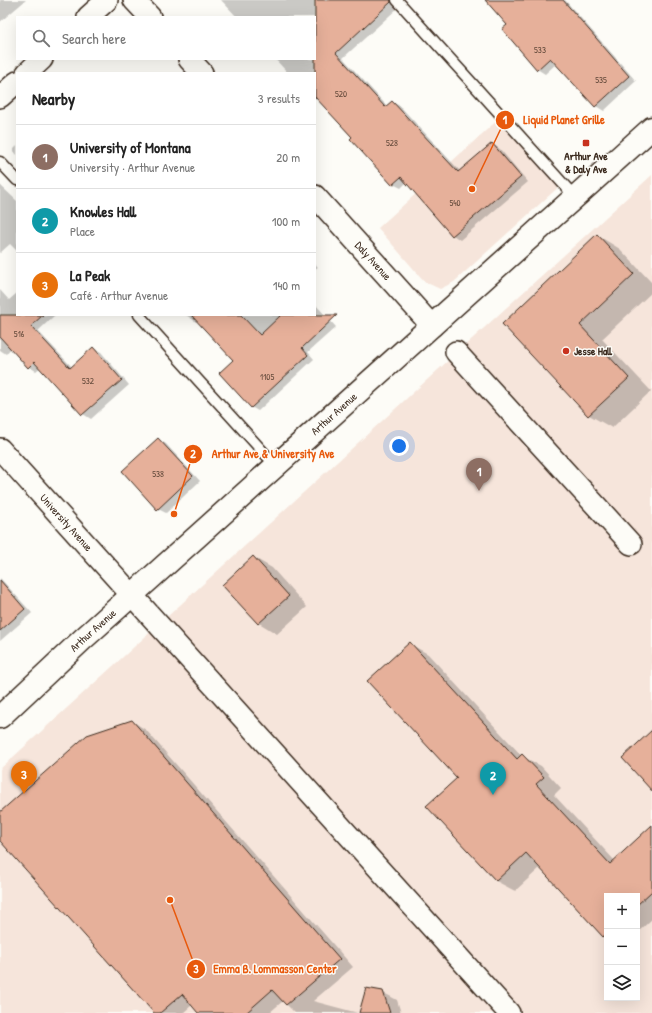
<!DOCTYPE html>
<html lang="en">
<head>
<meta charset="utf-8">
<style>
  :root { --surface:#fff; --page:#f6f6f6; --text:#222; --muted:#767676; --line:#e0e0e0; --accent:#1a73e8 }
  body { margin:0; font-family:"Patrick Hand",sans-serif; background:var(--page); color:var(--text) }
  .controls { position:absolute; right:12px; bottom:12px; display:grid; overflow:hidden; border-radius:0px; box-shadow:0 4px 16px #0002 }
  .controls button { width:36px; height:36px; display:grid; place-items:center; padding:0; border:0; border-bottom:1px solid var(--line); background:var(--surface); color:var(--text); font:20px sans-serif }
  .you { position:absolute; left:399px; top:446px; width:14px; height:14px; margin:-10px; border:3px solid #fff; border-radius:50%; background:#1a73e8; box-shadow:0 0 0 6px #1a73e833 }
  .badge { display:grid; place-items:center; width:26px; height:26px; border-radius:50%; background:var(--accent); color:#fff; font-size:13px; font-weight:700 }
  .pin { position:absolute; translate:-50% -33px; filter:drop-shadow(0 1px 2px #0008) }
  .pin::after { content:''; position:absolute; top:21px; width:14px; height:12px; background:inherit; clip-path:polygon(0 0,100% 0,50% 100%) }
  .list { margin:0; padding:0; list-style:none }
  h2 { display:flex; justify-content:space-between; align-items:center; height:52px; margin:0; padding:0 16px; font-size:17px }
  h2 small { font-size:13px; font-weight:400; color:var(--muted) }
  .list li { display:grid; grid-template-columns:26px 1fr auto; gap:12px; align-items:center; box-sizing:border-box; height:64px; padding:0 16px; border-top:1px solid var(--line) }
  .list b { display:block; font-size:15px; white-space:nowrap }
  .list p { margin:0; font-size:13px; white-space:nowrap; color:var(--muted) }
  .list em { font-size:13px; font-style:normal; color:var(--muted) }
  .icon { flex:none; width:22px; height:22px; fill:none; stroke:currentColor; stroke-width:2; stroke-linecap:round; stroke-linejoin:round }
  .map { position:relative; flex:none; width:652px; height:1013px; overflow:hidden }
  .search { position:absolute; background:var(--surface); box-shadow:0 4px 16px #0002; left:16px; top:16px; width:300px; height:44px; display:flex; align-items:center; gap:10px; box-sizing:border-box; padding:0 14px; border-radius:0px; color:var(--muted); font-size:15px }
  .panel { position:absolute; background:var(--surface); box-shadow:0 4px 16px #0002; left:16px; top:72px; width:300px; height:244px; border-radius:0px }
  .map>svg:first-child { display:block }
  .built { fill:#f6e5db; fill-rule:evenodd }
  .shadow { fill:#0003 }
  .building { fill:#e6b09a; stroke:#3b2a1e }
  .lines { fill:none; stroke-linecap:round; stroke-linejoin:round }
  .lane-casing { stroke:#3b2a1e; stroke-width:13 }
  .street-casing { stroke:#3b2a1e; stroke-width:24 }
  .secondary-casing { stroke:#3b2a1e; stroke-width:25 }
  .lane { stroke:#fdfcf7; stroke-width:10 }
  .street { stroke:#fdfcf7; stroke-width:21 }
  .secondary { stroke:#fdfcf7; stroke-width:22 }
  .poi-dot { fill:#c8321e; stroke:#fdfcf7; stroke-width:1.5 }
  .labels { text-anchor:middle; stroke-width:3; stroke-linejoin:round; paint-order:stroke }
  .number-label { font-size:9px; fill:#664c3d }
  .poi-label { font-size:11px; font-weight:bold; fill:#3b2a1e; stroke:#fdfcf7 }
  .street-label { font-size:11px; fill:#3b2a1e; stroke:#fdfcf7 }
  .leader { fill:none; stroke:#e8590c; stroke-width:1.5 }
  .callout-dot { fill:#e8590c; stroke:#fdfcf7; stroke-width:1.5 }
  .mark-label { font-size:12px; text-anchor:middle; font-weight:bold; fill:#fff }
  .callout-label { font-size:12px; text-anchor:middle; font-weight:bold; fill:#e8590c; stroke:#fdfcf7; stroke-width:3; stroke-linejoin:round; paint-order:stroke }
</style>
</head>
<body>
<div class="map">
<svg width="652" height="1013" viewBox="0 0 652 1013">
  <rect width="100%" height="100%" fill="#fdfcf7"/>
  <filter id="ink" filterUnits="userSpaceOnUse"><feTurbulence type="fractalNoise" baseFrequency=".025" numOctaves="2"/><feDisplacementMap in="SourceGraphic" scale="8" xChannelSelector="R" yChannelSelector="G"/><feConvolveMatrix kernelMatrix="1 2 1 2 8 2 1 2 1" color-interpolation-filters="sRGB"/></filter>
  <g filter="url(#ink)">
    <path class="built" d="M 502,116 L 563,183 L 454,282 L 440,289 L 425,282 L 378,228 Z
      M 652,175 L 652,1013 L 0,1013 L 0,769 ZM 607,896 L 637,896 L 637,998 L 607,998 Z"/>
    <path class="shadow" d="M 0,0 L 26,0 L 0,22 Z
      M 221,0 L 400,0 L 399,7 L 343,58 L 387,106 L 392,102 L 400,106 L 460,171 L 492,144 L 500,149 L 528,182 L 460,240 L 453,235 L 407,182 L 401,188 L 393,184 L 315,96 L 315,73 L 288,73 L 275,59 L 315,59 L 315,17 L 237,17 Z
      M 486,0 L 565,0 L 636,81 L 604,111 L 596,106 L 556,64 L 545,74 L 537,69 L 509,25 Z
      M 17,146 L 17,155 L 13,150 Z
      M 0,185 L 17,201 L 17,251 L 10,244 L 0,253 Z
      M 597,235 L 620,249 L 652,283 L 652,292 L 602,339 L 651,391 L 612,428 L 589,415 L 503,324 Z
      M 315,264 L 318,267 L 315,269 Z
      M 0,290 L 9,300 L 17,293 L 17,315 L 55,315 L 38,331 L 72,367 L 93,348 L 101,352 L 129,385 L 91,419 L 83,414 L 41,367 L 36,371 L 29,367 L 11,348 L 6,354 L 0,350 Z
      M 315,304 L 336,327 L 308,352 L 314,359 L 258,411 L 251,407 L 235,360 L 197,320 L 196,322 L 186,315 L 315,315 Z
      M 158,439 L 166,444 L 200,481 L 166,513 L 158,509 Z
      M 253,557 L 272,568 L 307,607 L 277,634 L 259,623 L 223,585 Z
      M 0,578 L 32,613 L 0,641 Z
      M 410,644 L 428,654 L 522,756 L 541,766 L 561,788 L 554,795 L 615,861 L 652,826 L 652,919 L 637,933 L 637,896 L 607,896 L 607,938 L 541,867 L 515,891 L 496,881 L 428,806 L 458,778 Z
      M 132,721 L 146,730 L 353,967 L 313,1001 L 358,1013 L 295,1013 L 283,1001 L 269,1013 L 200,1013 L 192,1005 L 183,1013 L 155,1013 L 0,840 L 0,813 Z
      M 382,992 L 397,1000 L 401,1013 L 360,1013 Z"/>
    <path class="building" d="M 315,0 L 391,0 L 391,2 L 336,53 L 385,107 L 392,101 L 458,172 L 492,143 L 521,177 L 452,236 L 401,177 L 392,185 L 350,139 L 352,137 L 315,97 Z
      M 485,0 L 563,0 L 629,76 L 595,107 L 550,58 L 537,70 L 502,29 L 507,25 Z
      M 597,234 L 634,274 L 580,325 L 629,378 L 588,416 L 502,324 Z
      M 0,315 L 43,315 L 31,326 L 70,368 L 93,347 L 122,380 L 82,415 L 34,362 L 28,368 L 0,337 Z
      M 191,315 L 241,315 L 260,335 L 281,315 L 337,315 L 302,348 L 308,355 L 251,408 L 219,373 L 233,360 Z
      M 158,438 L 193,476 L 157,510 L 122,471 Z
      M 253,556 L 289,596 L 258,624 L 222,585 Z
      M 0,580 L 25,609 L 0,631 Z
      M 410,642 L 517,759 L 522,754 L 544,777 L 536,784 L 610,864 L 652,825 L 652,891 L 637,905 L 637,896 L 607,896 L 607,933 L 603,937 L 526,853 L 496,881 L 426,806 L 457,778 L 367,681 Z
      M 132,720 L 340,959 L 286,1005 L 272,990 L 246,1013 L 198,1013 L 182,994 L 160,1013 L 154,1013 L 0,841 L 0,812 L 87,735 Z
      M 652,730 L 652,791 L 622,758 Z
      M 366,988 L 383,991 L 390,1013 L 359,1013 Z"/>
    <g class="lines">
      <defs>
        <path id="lane" d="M 397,0 L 575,197
          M 0,162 L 17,180
          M 139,315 L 276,466"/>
        <g id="street">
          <path d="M 134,0 L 150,17"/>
          <path d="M 88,17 L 107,0"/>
          <path d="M 189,59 L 202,73"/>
          <path d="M 27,73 L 42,59"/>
          <path d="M 0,97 L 17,82"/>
          <path id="s1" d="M 315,196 L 432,326"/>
          <path d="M 456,352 L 631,544"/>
          <path id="s2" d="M 0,449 L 509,1013"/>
        </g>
        <g id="secondary">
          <path id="s3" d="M 0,717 L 83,639 L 652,128"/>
        </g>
      </defs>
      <use href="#lane" class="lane-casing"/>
      <use href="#street" class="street-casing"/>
      <use href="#secondary" class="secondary-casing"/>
      <use href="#lane" class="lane"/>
      <use href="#street" class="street"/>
      <use href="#secondary" class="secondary"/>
    </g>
  </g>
  <g class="poi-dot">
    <rect x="582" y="139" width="8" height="8" rx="2"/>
    <circle cx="566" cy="351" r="4"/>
  </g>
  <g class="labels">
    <g class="number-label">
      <text x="540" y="53">533</text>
      <text x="601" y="83">535</text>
      <text x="341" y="97">520</text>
      <text x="392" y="146">528</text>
      <text x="455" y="206">540</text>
      <text x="19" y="337">516</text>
      <text x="267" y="380">1105</text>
      <text x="88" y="384">532</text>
      <text x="158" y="477">538</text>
    </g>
    <g class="poi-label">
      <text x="586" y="160">Arthur Ave<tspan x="586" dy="13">&amp; Daly Ave</tspan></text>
      <text x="574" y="355" text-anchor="start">Jesse Hall</text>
    </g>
    <g class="street-label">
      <text dy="4" stroke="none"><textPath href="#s1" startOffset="87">Daly Avenue</textPath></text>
      <text dy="4" stroke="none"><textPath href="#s3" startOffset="451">Arthur Avenue</textPath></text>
      <text dy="4" stroke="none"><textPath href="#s2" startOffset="99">University Avenue</textPath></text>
      <text dy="4" stroke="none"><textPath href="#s3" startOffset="127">Arthur Avenue</textPath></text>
    </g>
  </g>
  <path class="leader" d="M472 189L505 120M174 514L193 454M170 900L196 969"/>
  <g class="callout-dot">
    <circle cx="472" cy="189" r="4"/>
    <circle cx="174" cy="514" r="4"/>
    <circle cx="170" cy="900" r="4"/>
    <circle cx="505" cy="120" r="10"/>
    <circle cx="193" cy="454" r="10"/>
    <circle cx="196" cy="969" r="10"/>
  </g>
  <g class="mark-label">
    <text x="505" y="124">1</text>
    <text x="193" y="458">2</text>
    <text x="196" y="973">3</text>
  </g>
  <g class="callout-label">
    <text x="564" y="124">Liquid Planet Grille</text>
    <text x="273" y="458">Arthur Ave &amp; University Ave</text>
    <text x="275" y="973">Emma B. Lommasson Center</text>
  </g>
</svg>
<div class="controls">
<button>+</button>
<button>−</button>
<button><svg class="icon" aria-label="layers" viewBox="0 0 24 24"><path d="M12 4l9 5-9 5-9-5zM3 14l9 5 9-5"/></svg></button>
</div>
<div class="you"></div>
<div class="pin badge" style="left:479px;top:491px;background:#8d6e63">1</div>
<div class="pin badge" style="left:493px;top:795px;background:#0f9aa8">2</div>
<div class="pin badge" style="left:24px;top:794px;background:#e8710a">3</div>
<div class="search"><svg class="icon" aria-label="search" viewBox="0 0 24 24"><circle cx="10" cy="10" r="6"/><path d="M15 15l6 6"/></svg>Search here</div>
<section class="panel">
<h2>Nearby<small>3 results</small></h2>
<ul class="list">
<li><span class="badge" style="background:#8d6e63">1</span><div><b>University of Montana</b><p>University · Arthur Avenue</p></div><em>20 m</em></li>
<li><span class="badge" style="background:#0f9aa8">2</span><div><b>Knowles Hall</b><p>Place</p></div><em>100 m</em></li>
<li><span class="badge" style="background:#e8710a">3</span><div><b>La Peak</b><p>Café · Arthur Avenue</p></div><em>140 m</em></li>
</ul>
</section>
</div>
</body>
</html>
